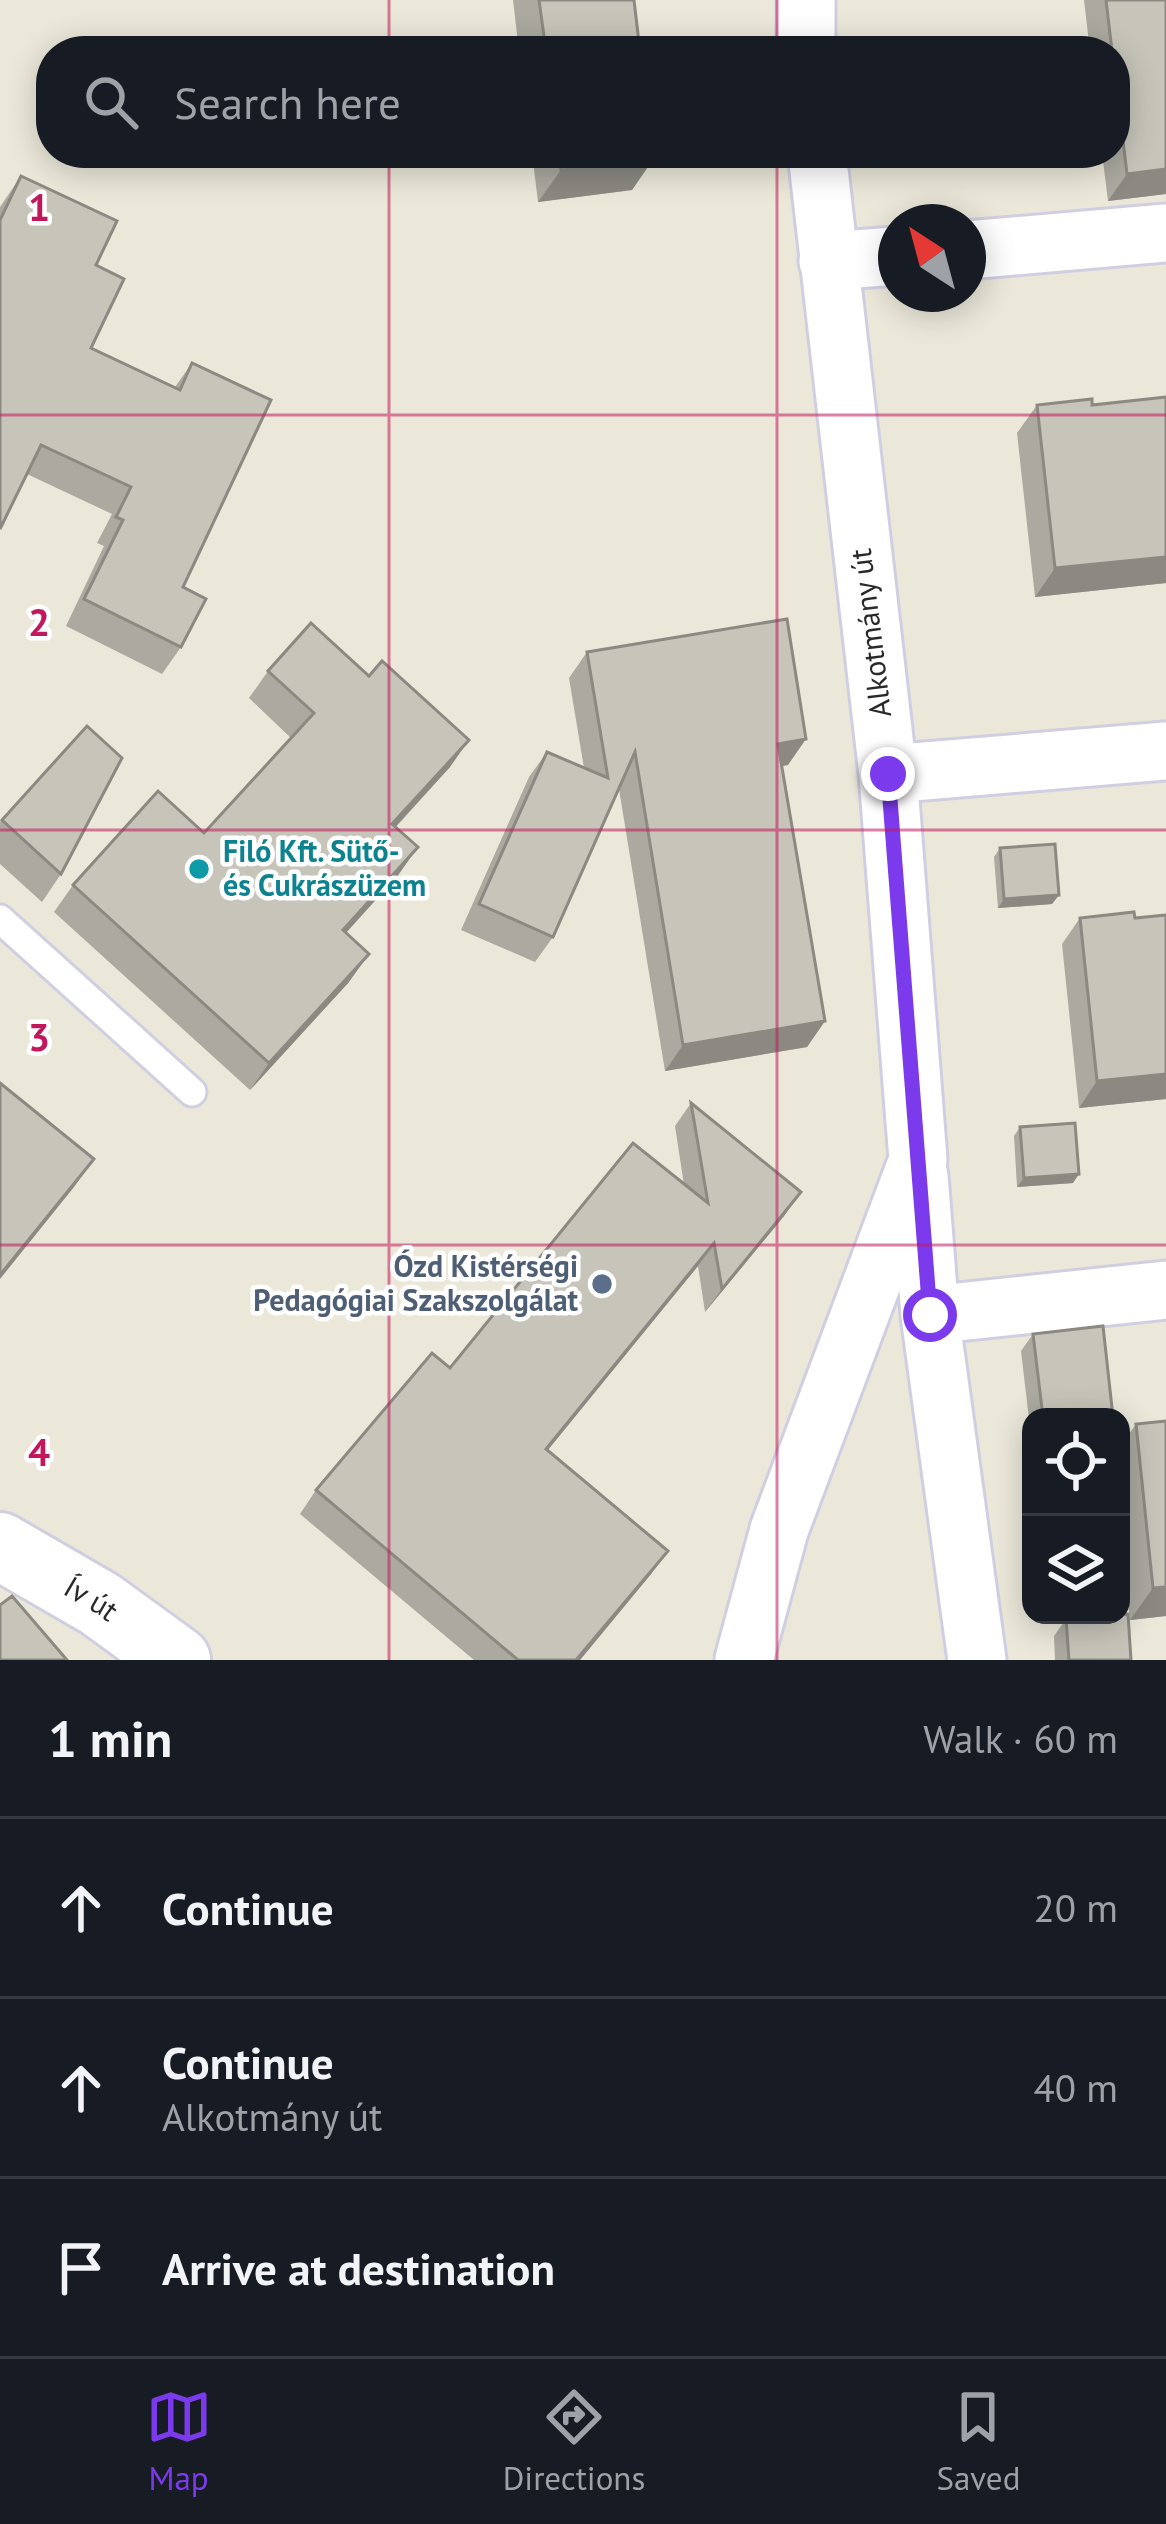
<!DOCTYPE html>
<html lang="en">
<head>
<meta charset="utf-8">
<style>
  :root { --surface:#171b24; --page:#20242c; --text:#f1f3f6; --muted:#9ea1a6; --line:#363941; --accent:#7c3aed }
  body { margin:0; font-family:"PT Sans",sans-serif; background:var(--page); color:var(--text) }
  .controls { position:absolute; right:36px; bottom:36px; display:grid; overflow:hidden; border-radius:24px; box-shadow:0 6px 30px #0003 }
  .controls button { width:108px; height:108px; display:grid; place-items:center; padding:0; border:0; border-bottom:3px solid var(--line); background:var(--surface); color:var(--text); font:60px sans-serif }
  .compass { position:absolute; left:878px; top:204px; width:108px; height:108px; border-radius:50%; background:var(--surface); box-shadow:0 6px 30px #0003; rotate:324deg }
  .stop { position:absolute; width:36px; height:36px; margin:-27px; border:9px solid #7c3aed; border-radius:50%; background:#fff }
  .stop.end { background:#7c3aed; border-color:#fff; box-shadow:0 3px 12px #0008 }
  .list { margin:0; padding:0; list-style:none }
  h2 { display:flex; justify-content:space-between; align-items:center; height:156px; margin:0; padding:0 48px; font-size:51px }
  h2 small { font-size:39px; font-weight:400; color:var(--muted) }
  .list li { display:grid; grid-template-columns:78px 1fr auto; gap:36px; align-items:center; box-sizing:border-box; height:180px; padding:0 48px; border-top:3px solid var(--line) }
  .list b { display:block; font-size:45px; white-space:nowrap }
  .list p { margin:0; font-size:39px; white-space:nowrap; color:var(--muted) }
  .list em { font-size:39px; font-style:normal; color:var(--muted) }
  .icon { flex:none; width:66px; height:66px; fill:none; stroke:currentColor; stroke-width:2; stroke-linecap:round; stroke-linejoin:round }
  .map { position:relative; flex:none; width:1166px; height:1660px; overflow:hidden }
  .search { position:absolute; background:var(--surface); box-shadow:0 6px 30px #0003; left:36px; right:36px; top:36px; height:132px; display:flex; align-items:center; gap:30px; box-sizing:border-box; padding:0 42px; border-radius:48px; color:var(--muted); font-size:45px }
  .sheet { height:696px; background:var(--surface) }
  nav { display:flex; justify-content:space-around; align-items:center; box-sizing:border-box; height:168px; border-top:3px solid var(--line); background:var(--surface); font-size:33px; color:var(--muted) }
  nav a { display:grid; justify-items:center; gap:6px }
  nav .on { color:var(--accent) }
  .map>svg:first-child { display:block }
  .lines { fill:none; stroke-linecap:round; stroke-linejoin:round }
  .service-casing { stroke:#d0cfe2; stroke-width:33 }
  .minor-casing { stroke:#d0cfe2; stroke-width:63 }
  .secondary-casing { stroke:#d0cfe2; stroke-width:72 }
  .service { stroke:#fff; stroke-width:27 }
  .minor { stroke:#fff; stroke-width:57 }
  .secondary { stroke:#fff; stroke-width:66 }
  .wall { fill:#aba9a0 }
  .shaded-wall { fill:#8b8982 }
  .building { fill:#c7c4ba; stroke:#8b8982; stroke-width:3 }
  .route { stroke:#7c3aed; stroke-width:15 }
  .grid { fill:none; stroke:#c2185b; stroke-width:3; stroke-opacity:0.55 }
  .culture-dot { fill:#0f9aa8; stroke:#fff; stroke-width:4.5 }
  .service-dot { fill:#5c6f8a; stroke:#fff; stroke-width:4.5 }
  .labels { text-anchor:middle; stroke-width:9; stroke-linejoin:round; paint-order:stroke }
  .street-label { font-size:30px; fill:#292929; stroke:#fff }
  .culture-label { font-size:30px; font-weight:bold; fill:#0d838f; stroke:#fff; text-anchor:start }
  .service-label { font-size:30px; font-weight:bold; fill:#4e5e75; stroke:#fff; text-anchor:end }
  .grid-label { font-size:39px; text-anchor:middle; font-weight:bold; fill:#c2185b; stroke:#fff; stroke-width:9; stroke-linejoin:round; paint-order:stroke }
</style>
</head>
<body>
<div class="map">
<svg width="1166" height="1660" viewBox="0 0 1166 1660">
  <rect width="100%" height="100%" fill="#ebe8da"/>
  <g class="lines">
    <defs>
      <path id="service" d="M 0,919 L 192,1092"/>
      <path id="minor" d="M 806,0 L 806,51
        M 968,250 L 1166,233
        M 828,261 L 896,256
        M 888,774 L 1166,751
        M 919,1176 L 930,1315 L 977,1660
        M 930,1315 L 1166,1290
        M 744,1660 L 779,1530 L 918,1160 L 888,774 L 817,153"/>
      <g id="secondary">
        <path id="s1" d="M 0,1546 L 100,1604 L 177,1660"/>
      </g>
    </defs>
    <use href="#service" class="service-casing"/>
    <use href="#minor" class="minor-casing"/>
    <use href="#secondary" class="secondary-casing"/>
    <use href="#service" class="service"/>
    <use href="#minor" class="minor"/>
    <use href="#secondary" class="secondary"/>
  </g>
  <path class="wall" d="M 513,0 L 634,0 L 640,51 L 519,51 Z
    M 1084,0 L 1166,0 L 1166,194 L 1108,201 L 1102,153 L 1115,153 L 1115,51 L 1090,51 Z
    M 532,153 L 653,153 L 654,158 L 632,190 L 538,202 Z
    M 21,176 L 96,265 L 91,348 L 175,387 L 192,363 L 181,647 L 162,674 L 66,626 L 104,546 L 97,543 L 112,514 L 27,474 L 0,530 L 0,207 Z
    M 1166,397 L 1166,583 L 1035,597 L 1017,433 L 1037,405 L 1092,405 Z
    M 587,652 L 788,765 L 782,766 L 825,1021 L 807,1047 L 665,1071 L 619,789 L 553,937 L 535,962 L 461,930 L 529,777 L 547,752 L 584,768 L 569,678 Z
    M 268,671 L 450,767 L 396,827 L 399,874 L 346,933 L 349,982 L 250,1090 L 54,912 L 73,885 L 204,833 L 291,738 L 249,698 Z
    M 87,726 L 61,874 L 42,902 L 0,864 L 0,822 Z
    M 1000,848 L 1059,895 L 1052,904 L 998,908 L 994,857 Z
    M 1166,915 L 1166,1099 L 1079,1108 L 1062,944 L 1080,918 L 1135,918 Z
    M 691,1103 L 801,1192 L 784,1216 L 705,1312 L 698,1266 L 547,1450 L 668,1551 L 651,1574 L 580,1660 L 474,1660 L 300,1514 L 316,1490 L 450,1368 L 684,1185 L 675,1126 Z
    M 1020,1127 L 1073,1183 L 1017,1187 L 1014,1136 Z
    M 1033,1334 L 1113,1417 L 1031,1417 L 1031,1436 L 1021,1351 Z
    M 1136,1424 L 1166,1616 L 1130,1620 L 1121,1531 L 1121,1445 Z
    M 1066,1619 L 1131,1660 L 1055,1660 L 1054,1636 Z"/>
  <path class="shaded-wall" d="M 654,158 L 632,190 L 538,202 L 561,170 Z
    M 1166,169 L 1166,194 L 1108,201 L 1127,174 Z
    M 1166,557 L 1166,583 L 1035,597 L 1055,568 Z
    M 806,739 L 788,765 L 760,769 L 778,744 Z
    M 469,740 L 450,767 L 373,851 L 392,824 Z
    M 418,847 L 399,874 L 324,957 L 343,930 Z
    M 1059,895 L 1052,904 L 998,908 L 1004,899 Z
    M 369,954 L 349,982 L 250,1090 L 269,1063 Z
    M 825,1021 L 807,1047 L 665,1071 L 683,1045 Z
    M 1166,1074 L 1166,1099 L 1079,1108 L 1097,1081 Z
    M 94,1159 L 74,1187 L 0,1279 L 0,1275 Z
    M 1079,1174 L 1073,1183 L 1017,1187 L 1024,1178 Z
    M 801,1192 L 784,1216 L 705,1312 L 722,1289 Z
    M 714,1243 L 698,1266 L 530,1472 L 546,1449 Z
    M 668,1551 L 651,1574 L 580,1660 L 576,1660 Z
    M 1166,1587 L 1166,1616 L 1130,1620 L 1153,1588 Z"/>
  <path class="building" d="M 539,0 L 634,0 L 640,51 L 546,51 Z
    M 1106,0 L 1166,0 L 1166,169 L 1127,174 L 1115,74 L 1115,51 L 1112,51 Z
    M 559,153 L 653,153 L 654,158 L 561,170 Z
    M 21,176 L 117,221 L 96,265 L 124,279 L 91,348 L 180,390 L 192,363 L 271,400 L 183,587 L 206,599 L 181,647 L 84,599 L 123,520 L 116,517 L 131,487 L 41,445 L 0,529 L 0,220 Z
    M 1166,397 L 1166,557 L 1055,568 L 1037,405 L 1092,399 L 1092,405 Z
    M 787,619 L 806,739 L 778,744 L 825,1021 L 683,1045 L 635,752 L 553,937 L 479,904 L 547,752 L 608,778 L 587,652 Z
    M 311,623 L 369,676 L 382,661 L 469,740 L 392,824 L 418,847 L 343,930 L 369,954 L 269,1063 L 73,885 L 158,791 L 204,833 L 314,713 L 268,671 Z
    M 87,726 L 122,758 L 61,874 L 2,820 Z
    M 1055,844 L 1059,895 L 1004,899 L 1000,848 Z
    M 1134,912 L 1135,918 L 1166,915 L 1166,1074 L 1097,1081 L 1080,918 Z
    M 0,1083 L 94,1159 L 0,1275 Z
    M 691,1103 L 801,1192 L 722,1289 L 714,1243 L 546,1449 L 668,1551 L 576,1660 L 518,1660 L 316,1490 L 432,1353 L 450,1368 L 633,1143 L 708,1203 Z
    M 1075,1123 L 1079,1174 L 1024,1178 L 1020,1127 Z
    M 1103,1326 L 1113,1417 L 1043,1417 L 1033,1334 Z
    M 1166,1421 L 1166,1587 L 1153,1588 L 1136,1424 Z
    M 12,1596 L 67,1660 L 0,1660 L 0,1605 Z
    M 1128,1614 L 1131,1660 L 1069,1660 L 1066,1619 Z"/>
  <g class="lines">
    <path class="route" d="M 888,774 L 930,1315"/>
  </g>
  <path class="grid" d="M 389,0 L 389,51M 777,0 L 777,51M 389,153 L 389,1660M 777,153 L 777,1660M 0,415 L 1166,415M 0,830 L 1166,830M 0,1245 L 1166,1245"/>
  <circle class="culture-dot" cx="199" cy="869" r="12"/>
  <circle class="service-dot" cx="602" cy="1284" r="12"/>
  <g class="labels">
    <g class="street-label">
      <text transform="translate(871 633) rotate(-97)" y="10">Alkotmány út</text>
      <text dy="10" stroke="none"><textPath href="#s1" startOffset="105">Ív út</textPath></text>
    </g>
    <g class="culture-label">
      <text x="223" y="862">Filó Kft. Sütő-<tspan x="223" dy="34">és Cukrászüzem</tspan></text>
    </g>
    <g class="service-label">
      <text x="578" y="1277">Ózd Kistérségi<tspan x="578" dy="34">Pedagógiai Szakszolgálat</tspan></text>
    </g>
  </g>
  <g class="grid-label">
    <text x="39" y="221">1</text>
    <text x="39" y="636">2</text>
    <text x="39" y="1051">3</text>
    <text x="39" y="1466">4</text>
  </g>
</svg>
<div class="controls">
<button><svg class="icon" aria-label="locate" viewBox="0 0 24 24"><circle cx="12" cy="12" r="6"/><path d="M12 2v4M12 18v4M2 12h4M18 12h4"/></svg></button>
<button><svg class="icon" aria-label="layers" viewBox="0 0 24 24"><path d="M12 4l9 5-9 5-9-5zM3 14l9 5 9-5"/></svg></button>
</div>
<svg class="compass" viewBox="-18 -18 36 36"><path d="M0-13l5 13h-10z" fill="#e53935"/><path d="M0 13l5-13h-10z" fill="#9ea1a6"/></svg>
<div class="stop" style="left:930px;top:1315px"></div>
<div class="stop end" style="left:888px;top:774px"></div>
<div class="search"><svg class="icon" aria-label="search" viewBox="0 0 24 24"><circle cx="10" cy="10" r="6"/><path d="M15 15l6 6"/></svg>Search here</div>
</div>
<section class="sheet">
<h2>1 min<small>Walk · 60 m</small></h2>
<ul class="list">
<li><svg class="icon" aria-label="ahead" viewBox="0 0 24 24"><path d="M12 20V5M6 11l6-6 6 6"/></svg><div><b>Continue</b></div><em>20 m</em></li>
<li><svg class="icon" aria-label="ahead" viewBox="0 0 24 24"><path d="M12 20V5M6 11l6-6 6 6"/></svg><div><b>Continue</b><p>Alkotmány út</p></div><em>40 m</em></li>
<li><svg class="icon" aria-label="arrive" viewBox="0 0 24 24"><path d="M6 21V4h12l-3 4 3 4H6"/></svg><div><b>Arrive at destination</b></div></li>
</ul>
</section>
<nav>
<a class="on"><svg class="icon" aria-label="map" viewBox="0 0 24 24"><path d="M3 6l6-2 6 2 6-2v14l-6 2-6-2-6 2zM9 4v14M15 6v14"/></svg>Map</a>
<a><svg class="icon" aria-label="directions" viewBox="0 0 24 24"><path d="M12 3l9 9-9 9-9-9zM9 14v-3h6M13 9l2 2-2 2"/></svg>Directions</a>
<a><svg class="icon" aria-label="saved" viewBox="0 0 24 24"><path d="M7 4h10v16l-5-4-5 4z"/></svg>Saved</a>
</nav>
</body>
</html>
